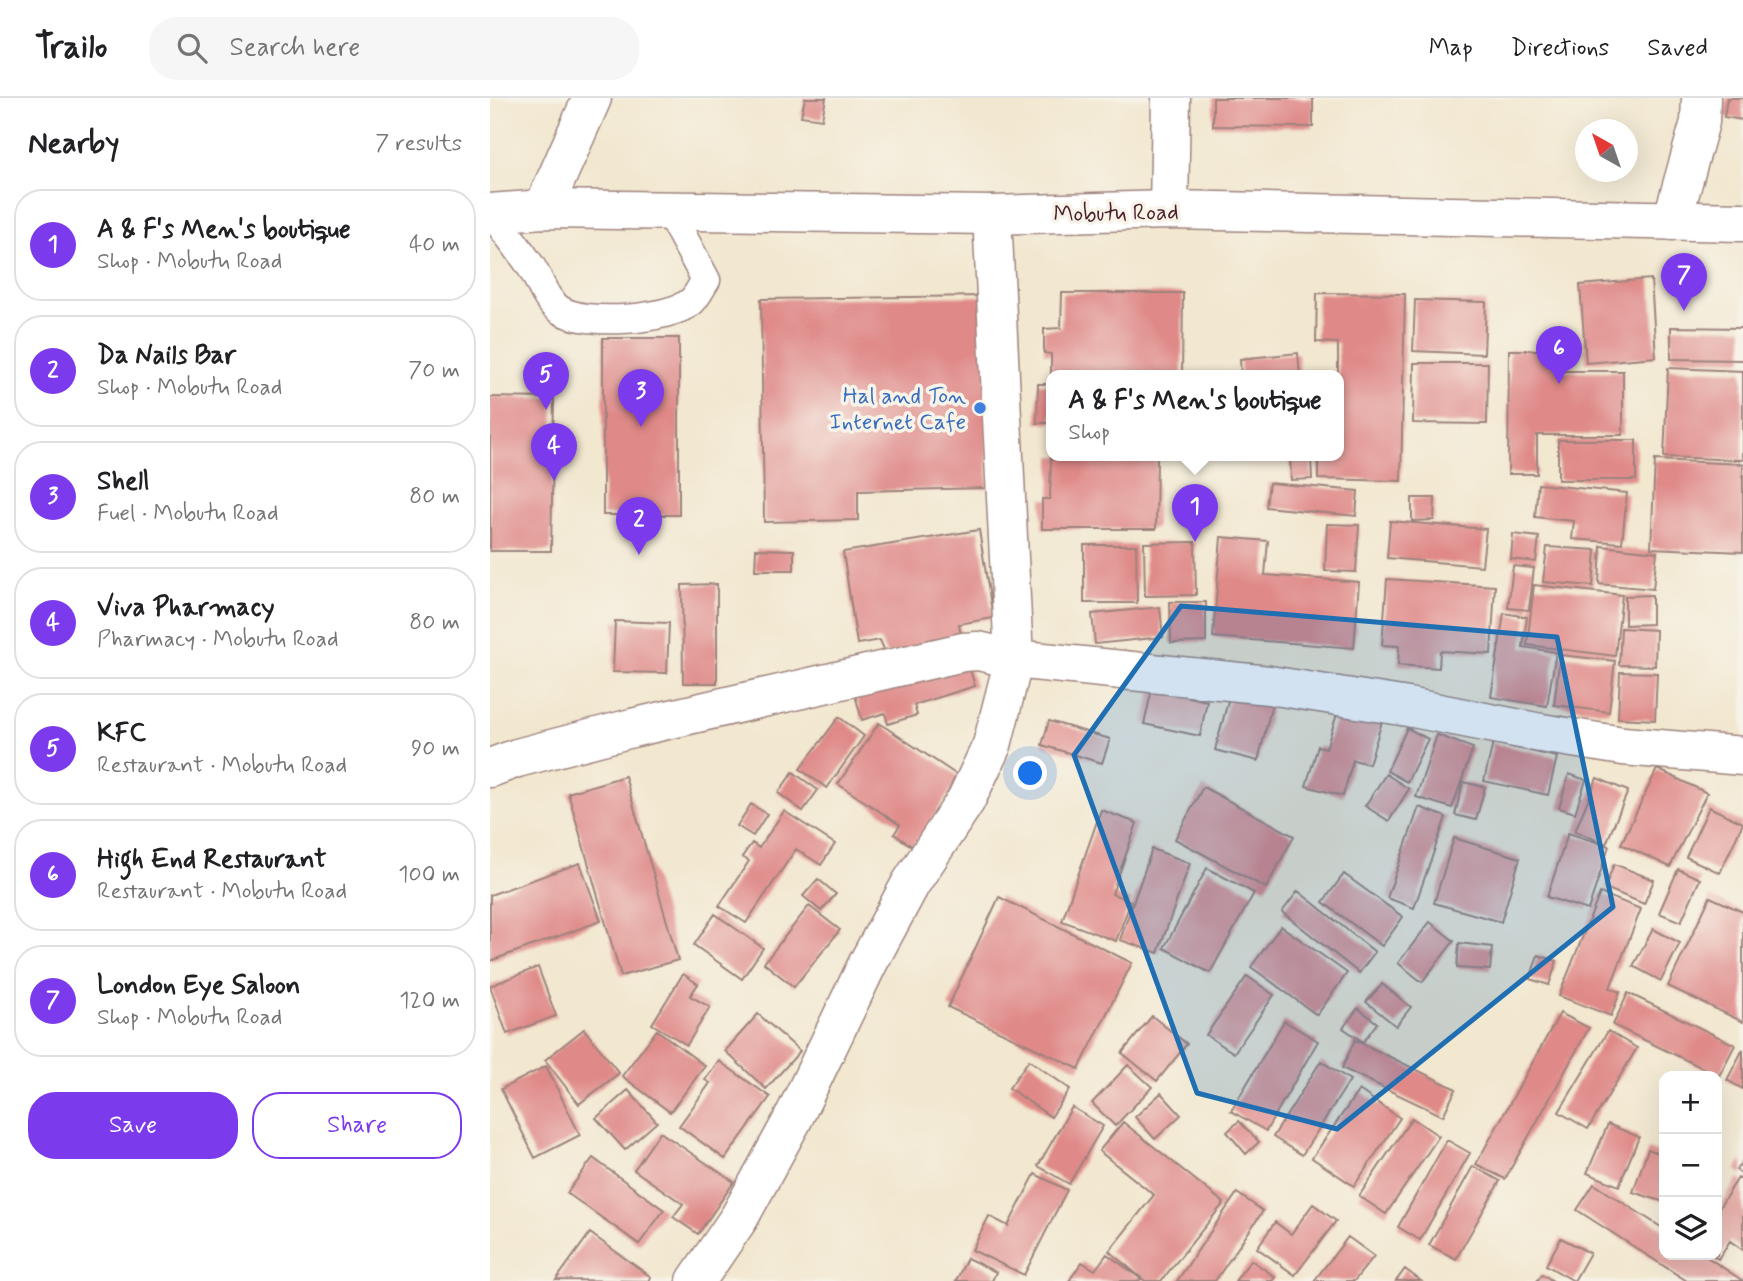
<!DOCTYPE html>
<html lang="en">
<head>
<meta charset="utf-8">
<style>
  :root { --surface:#fff; --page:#f6f6f6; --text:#202124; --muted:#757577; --line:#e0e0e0; --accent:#7c3aed }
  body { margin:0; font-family:Mynerve,sans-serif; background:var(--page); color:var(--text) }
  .controls { position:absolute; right:21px; bottom:21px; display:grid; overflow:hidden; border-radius:14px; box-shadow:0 7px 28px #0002 }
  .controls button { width:63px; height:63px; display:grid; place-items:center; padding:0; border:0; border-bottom:2px solid var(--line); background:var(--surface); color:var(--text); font:35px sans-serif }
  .compass { position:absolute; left:1085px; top:21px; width:63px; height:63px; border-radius:50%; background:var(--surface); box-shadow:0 7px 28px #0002; rotate:320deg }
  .you { position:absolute; left:541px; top:676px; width:24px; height:24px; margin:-18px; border:5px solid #fff; border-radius:50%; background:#1a73e8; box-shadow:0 0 0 10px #1a73e833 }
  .badge { display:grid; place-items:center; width:46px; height:46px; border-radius:50%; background:var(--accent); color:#fff; font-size:23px; font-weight:700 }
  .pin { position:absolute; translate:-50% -58px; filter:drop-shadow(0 2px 4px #0008) }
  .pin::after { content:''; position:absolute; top:37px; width:24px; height:21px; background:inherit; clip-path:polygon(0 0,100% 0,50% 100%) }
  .popup { position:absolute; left:556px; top:272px; width:298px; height:91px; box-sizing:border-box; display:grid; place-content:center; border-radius:14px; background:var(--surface); filter:drop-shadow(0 2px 5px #0005); font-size:23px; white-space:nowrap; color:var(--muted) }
  .popup b { font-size:26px; color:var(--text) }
  .popup::after { content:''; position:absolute; left:50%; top:100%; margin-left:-14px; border:14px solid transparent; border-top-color:var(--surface) }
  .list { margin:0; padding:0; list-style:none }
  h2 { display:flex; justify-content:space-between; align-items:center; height:91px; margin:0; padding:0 28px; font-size:30px }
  h2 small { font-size:23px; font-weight:400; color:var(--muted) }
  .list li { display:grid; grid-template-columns:46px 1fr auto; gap:21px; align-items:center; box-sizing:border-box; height:112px; margin:0 14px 14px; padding:0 14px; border:2px solid var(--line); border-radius:28px }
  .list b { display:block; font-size:26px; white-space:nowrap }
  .list p { margin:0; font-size:23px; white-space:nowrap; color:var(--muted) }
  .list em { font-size:23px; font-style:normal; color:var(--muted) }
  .actions { display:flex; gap:14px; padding:21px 28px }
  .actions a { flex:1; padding:16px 0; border:2px solid var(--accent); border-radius:28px; text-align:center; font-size:24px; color:var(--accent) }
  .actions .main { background:var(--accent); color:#fff }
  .icon { flex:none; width:38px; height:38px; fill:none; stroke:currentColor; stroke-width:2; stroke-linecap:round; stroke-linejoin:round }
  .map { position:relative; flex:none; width:1253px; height:1183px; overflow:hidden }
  header { display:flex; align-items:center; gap:42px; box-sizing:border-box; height:98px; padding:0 35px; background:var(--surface); border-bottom:2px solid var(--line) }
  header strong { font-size:33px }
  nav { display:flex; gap:38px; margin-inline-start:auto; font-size:24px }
  .search { width:490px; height:63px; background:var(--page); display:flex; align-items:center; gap:18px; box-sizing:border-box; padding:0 24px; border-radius:28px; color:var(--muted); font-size:26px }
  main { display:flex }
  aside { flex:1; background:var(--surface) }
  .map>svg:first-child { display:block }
  .building { fill:#df8988 }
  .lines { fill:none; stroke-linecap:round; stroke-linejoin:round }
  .service-casing { stroke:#9e837d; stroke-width:31 }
  .minor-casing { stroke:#9e837d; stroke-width:41 }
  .tertiary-casing { stroke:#9e837d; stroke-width:41 }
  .service { stroke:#fff; stroke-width:28 }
  .minor { stroke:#fff; stroke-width:38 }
  .tertiary { stroke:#fff; stroke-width:38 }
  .marked { fill:#1f6fb2; fill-opacity:0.2; stroke:#1f6fb2; stroke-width:5; stroke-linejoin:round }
  .shop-dot { fill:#3f7fe0; stroke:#f7f3e8; stroke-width:2.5 }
  .labels { text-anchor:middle; stroke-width:7; stroke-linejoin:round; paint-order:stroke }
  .street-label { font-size:23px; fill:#4a1f2b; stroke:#f7f3e8 }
  .shop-label { font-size:23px; fill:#366cbe; stroke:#f7f3e8; text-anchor:end }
</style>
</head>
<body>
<header>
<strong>Trailo</strong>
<div class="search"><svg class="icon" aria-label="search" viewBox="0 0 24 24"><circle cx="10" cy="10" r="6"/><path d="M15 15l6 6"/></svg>Search here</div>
<nav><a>Map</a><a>Directions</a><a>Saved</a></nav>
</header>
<main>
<aside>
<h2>Nearby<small>7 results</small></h2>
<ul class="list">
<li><span class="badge">1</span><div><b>A &amp; F's Men's boutique</b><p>Shop · Mobutu Road</p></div><em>40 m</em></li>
<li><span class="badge">2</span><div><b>Da Nails Bar</b><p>Shop · Mobutu Road</p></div><em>70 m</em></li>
<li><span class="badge">3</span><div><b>Shell</b><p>Fuel · Mobutu Road</p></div><em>80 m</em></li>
<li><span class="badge">4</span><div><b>Viva Pharmacy</b><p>Pharmacy · Mobutu Road</p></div><em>80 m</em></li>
<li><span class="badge">5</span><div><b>KFC</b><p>Restaurant · Mobutu Road</p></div><em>90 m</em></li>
<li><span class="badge">6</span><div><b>High End Restaurant</b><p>Restaurant · Mobutu Road</p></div><em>100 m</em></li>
<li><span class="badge">7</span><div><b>London Eye Saloon</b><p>Shop · Mobutu Road</p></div><em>120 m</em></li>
</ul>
<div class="actions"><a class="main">Save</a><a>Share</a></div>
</aside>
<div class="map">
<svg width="1253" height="1183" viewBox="0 0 1253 1183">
  <rect width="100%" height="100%" fill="#f7f3e8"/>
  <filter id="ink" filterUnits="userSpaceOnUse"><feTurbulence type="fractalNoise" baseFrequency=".0143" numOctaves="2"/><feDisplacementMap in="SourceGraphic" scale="14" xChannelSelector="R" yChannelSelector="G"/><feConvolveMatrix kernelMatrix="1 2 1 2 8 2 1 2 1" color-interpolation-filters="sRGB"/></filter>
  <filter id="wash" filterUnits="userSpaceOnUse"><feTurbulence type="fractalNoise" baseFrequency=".00686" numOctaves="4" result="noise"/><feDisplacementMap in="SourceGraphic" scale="28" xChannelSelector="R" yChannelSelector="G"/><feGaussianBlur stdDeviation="1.57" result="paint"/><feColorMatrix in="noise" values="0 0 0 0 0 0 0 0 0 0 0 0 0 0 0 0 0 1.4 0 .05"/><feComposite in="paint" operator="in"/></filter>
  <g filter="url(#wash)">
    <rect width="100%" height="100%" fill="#f2e7cf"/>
    <g id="blocks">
      <path class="building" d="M 315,0 L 336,0 L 332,21 L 311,18 Z
        M 723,0 L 823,0 L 823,29 L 723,28 Z
        M 1237,0 L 1253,0 L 1253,22 L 1234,19 Z
        M 1161,181 L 1166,259 L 1096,265 L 1090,187 Z
        M 572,195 L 693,195 L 692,278 L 561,278 L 561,256 L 554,255 L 554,231 L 571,230 Z
        M 827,195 L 915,196 L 911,383 L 828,381 L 828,358 L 848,358 L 848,245 L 826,244 Z
        M 495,198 L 498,390 L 368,393 L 368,422 L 274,424 L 271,201 Z
        M 925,202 L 996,204 L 994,256 L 923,253 Z
        M 1181,229 L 1253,230 L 1253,262 L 1181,261 Z
        M 113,240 L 189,240 L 189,417 L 113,417 Z
        M 1019,252 L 1071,252 L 1070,273 L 1133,273 L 1133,337 L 1047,337 L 1047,376 L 1018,376 Z
        M 808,255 L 810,278 L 751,278 L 750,261 Z
        M 924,265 L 998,265 L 997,326 L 923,325 Z
        M 1178,270 L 1253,273 L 1253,362 L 1174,359 Z
        M 548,286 L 562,286 L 562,325 L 547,325 Z
        M 0,299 L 64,300 L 61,453 L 0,453 Z
        M 1068,342 L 1146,342 L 1146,382 L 1068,382 Z
        M 561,358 L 667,358 L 666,431 L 552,431 L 552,401 L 560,401 Z
        M 800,358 L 821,358 L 822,381 L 801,382 Z
        M 1165,362 L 1253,366 L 1253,454 L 1161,450 Z
        M 779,385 L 868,393 L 866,418 L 776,409 Z
        M 1048,386 L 1137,395 L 1132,445 L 1082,441 L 1084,423 L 1045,419 Z
        M 922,400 L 945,400 L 944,422 L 922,423 Z
        M 900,423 L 996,431 L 992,468 L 897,460 Z
        M 837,426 L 869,427 L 866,474 L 835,473 Z
        M 489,432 L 503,520 L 469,526 L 472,544 L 396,556 L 390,542 L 367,546 L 353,454 Z
        M 1023,436 L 1049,439 L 1046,464 L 1021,461 Z
        M 731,439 L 778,443 L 775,477 L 869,484 L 864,550 L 723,539 Z
        M 705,444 L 706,497 L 655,498 L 654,445 Z
        M 594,447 L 646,447 L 647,505 L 594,505 Z
        M 1111,448 L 1167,454 L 1163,491 L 1109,486 Z
        M 1057,449 L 1106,452 L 1103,488 L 1053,484 Z
        M 266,451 L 304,452 L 304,472 L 265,472 Z
        M 1023,468 L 1044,470 L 1039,512 L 1018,510 Z
        M 897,481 L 1005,488 L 1001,556 L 950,553 L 949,570 L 908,567 L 909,548 L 892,547 Z
        M 227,486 L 227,585 L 193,585 L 192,487 Z
        M 1044,487 L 1132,497 L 1125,558 L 1037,547 Z
        M 1162,497 L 1162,526 L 1135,527 L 1135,498 Z
        M 680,504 L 716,504 L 716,544 L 681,545 Z
        M 670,509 L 673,539 L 605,546 L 602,516 Z
        M 1014,515 L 1037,519 L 1033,549 L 1066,554 L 1057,608 L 1001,599 Z
        M 125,523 L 179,525 L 177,575 L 123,574 Z
        M 1131,530 L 1166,532 L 1165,568 L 1129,567 Z
        M 475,555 L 485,588 L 424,607 L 427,617 L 398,626 L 395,615 L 372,622 L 363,590 Z
        M 1070,557 L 1125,563 L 1119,614 L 1064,607 Z
        M 1130,574 L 1167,575 L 1165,622 L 1128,620 Z
        M 742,588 L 784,598 L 768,663 L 725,652 Z
        M 662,591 L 717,603 L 710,638 L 654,626 Z
        M 851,604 L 894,617 L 879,666 L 863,662 L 853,698 L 816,688 L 828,648 L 836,650 Z
        M 349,619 L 374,638 L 337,690 L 310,671 Z
        M 559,623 L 620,641 L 612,665 L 552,647 Z
        M 389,625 L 470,679 L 423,749 L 404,736 L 410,727 L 348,686 Z
        M 917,630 L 938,641 L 917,684 L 897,673 Z
        M 947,637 L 983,650 L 962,710 L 926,699 Z
        M 1003,645 L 1067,659 L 1058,697 L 994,683 Z
        M 1167,671 L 1217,695 L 1180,769 L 1131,746 Z
        M 303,674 L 328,692 L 313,713 L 288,695 Z
        M 896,676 L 919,691 L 899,723 L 875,708 Z
        M 1079,676 L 1096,682 L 1085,715 L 1069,710 Z
        M 135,678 L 188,862 L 131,878 L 78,695 Z
        M 1107,680 L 1138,693 L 1116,746 L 1085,733 Z
        M 973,684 L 995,689 L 986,722 L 965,717 Z
        M 713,689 L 804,738 L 776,790 L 685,741 Z
        M 261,706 L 277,716 L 263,738 L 247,728 Z
        M 929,709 L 956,719 L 924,810 L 897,800 Z
        M 1219,709 L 1253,725 L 1230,775 L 1196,759 Z
        M 611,712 L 647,725 L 622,796 L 641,803 L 626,843 L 572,823 Z
        M 294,713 L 345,746 L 331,767 L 306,751 L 256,825 L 229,808 L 259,763 L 252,759 L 262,745 L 269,750 Z
        M 1078,735 L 1119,748 L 1098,812 L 1057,799 Z
        M 964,740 L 1030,760 L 1011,824 L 944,805 Z
        M 662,751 L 700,765 L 668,855 L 630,842 Z
        M 90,765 L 111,823 L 0,863 L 0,797 Z
        M 1124,766 L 1164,782 L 1154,806 L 1115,790 Z
        M 717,770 L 764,795 L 720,875 L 674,850 Z
        M 1188,771 L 1210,781 L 1191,824 L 1169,815 Z
        M 854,776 L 913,819 L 892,848 L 833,804 Z
        M 328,781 L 346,796 L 331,813 L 313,798 Z
        M 808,793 L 885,854 L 869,875 L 792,814 Z
        M 1110,795 L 1151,811 L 1120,890 L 1130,894 L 1121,918 L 1069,898 Z
        M 509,799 L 642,865 L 589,971 L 458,909 Z
        M 1220,799 L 1253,814 L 1253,924 L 1178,888 Z
        M 319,808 L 350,832 L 304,889 L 274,865 Z
        M 225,816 L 273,850 L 252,881 L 204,847 Z
        M 940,824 L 964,843 L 932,884 L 908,865 Z
        M 791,828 L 857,875 L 827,917 L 761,869 Z
        M 1163,831 L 1190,845 L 1171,883 L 1143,868 Z
        M 969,845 L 1002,849 L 1000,872 L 967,870 Z
        M 1048,857 L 1067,863 L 1059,887 L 1040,881 Z
        M 48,869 L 66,918 L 17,936 L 0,888 Z
        M 193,876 L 208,886 L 200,898 L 220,909 L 197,947 L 162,926 Z
        M 757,878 L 784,897 L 744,955 L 716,937 Z
        M 892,886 L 921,909 L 906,928 L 876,904 Z
        M 1138,895 L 1245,947 L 1229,978 L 1123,927 Z
        M 868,910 L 887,925 L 873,944 L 853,930 Z
        M 1070,915 L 1099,930 L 1015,1081 L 986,1066 Z
        M 268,916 L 310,953 L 276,991 L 235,953 Z
        M 662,918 L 697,946 L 667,983 L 632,955 Z
        M 794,923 L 828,943 L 776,1033 L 741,1013 Z
        M 94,931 L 129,975 L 89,1006 L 55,962 Z
        M 167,932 L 215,968 L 180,1014 L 132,978 Z
        M 1118,933 L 1147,950 L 1098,1031 L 1069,1014 Z
        M 865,942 L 966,991 L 953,1018 L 852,970 Z
        M 1253,951 L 1253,991 L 1237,982 Z
        M 539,962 L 580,991 L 561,1019 L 519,990 Z
        M 229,963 L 280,999 L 235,1061 L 189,1028 L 220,985 L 215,982 Z
        M 831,963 L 860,982 L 812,1057 L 783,1039 Z
        M 638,967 L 662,989 L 625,1028 L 602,1005 Z
        M 56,968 L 90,1037 L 45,1060 L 11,991 Z
        M 138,992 L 167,1024 L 135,1052 L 106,1020 Z
        M 869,992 L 910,1020 L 864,1088 L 822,1060 Z
        M 671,995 L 691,1017 L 665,1041 L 645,1019 Z
        M 582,1009 L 613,1028 L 579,1086 L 548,1068 Z
        M 922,1020 L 949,1038 L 896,1116 L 869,1098 Z
        M 749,1023 L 769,1044 L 756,1056 L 737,1034 Z
        M 633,1024 L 734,1105 L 671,1183 L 655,1183 L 619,1153 L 664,1097 L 609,1053 Z
        M 1118,1026 L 1149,1039 L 1129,1088 L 1097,1075 Z
        M 170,1034 L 244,1084 L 208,1136 L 183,1119 L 193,1106 L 144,1072 Z
        M 957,1042 L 980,1055 L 930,1142 L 908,1129 Z
        M 1158,1051 L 1174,1057 L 1174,1104 L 1143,1094 Z
        M 103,1060 L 174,1112 L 149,1146 L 77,1095 Z
        M 1253,1062 L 1253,1077 L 1246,1072 Z
        M 983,1068 L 1010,1083 L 966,1161 L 939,1147 Z
        M 545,1076 L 577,1092 L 534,1177 L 482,1152 L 499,1118 L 518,1128 Z
        M 1248,1080 L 1253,1083 L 1253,1152 L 1240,1143 L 1228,1161 L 1222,1157 L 1227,1157 L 1227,1113 Z
        M 1104,1086 L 1174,1131 L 1174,1157 L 1214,1157 L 1253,1183 L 1197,1183 L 1087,1112 Z
        M 747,1095 L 773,1113 L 725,1183 L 687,1183 Z
        M 823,1106 L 846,1123 L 805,1177 L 767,1150 L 785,1124 L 801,1136 Z
        M 100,1135 L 161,1179 L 159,1183 L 66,1182 Z
        M 858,1139 L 884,1158 L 864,1183 L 824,1183 Z
        M 1071,1140 L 1100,1155 L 1084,1183 L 1056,1167 Z
        M 617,1156 L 651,1181 L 649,1183 L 579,1183 L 592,1164 L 605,1172 Z
        M 477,1160 L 506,1174 L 502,1183 L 466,1183 Z
        M 761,1162 L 785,1179 L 782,1183 L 745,1183 Z
        M 915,1171 L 931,1183 L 906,1183 Z
        M 1052,1176 L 1063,1183 L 1047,1183 Z"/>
    </g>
  </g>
  <g filter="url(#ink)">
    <use href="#blocks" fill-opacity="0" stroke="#9e837d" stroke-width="2"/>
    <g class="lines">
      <defs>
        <path id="service" d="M 1,115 C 14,132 28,149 40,167 C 50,181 54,202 70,212 C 96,228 177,222 201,204 C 207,199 211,189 216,182 L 179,113"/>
        <path id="minor" d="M 53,111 L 102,0
          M 679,112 L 681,0
          M 1182,123 L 1210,24 L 1211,0
          M 0,670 L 27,660 L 142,630 L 473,554 L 488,553 L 524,561 L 779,587 L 918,609 L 1051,635 L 1133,648 L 1253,658
          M 206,1183 L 249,1120 L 302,1023 L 378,865 L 421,785 L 476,702 L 502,647 L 524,561 L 502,117"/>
        <path id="tertiary" d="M 0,115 L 53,111 L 502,117 L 679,112 L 1253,124"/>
      </defs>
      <use href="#service" class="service-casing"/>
      <use href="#minor" class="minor-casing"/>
      <use href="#tertiary" class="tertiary-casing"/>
      <use href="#service" class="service"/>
      <use href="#minor" class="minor"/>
      <use href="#tertiary" class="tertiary"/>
    </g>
  </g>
  <path class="marked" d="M 691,508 L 1067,539 L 1123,809 L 847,1031 L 707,995 L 584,657 Z"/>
  <circle class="shop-dot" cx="490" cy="310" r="7"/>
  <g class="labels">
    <g class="street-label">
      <text transform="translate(626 114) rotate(-1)" y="8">Mobutu Road</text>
    </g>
    <g class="shop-label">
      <text x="476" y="305">Hal and Ton<tspan x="476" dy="26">Internet Cafe</tspan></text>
    </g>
  </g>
</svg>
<div class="controls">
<button>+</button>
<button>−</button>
<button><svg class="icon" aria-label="layers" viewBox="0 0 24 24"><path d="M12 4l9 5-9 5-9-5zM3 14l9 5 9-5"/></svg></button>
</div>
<svg class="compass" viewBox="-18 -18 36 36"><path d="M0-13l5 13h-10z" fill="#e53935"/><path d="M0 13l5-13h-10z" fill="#757577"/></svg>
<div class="you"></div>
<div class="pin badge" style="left:705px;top:444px">1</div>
<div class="popup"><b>A &amp; F's Men's boutique</b>Shop</div>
<div class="pin badge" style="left:149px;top:457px">2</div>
<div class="pin badge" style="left:151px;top:329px">3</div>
<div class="pin badge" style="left:64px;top:383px">4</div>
<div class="pin badge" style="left:56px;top:312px">5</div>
<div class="pin badge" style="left:1069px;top:286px">6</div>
<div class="pin badge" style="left:1194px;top:213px">7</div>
</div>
</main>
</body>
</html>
